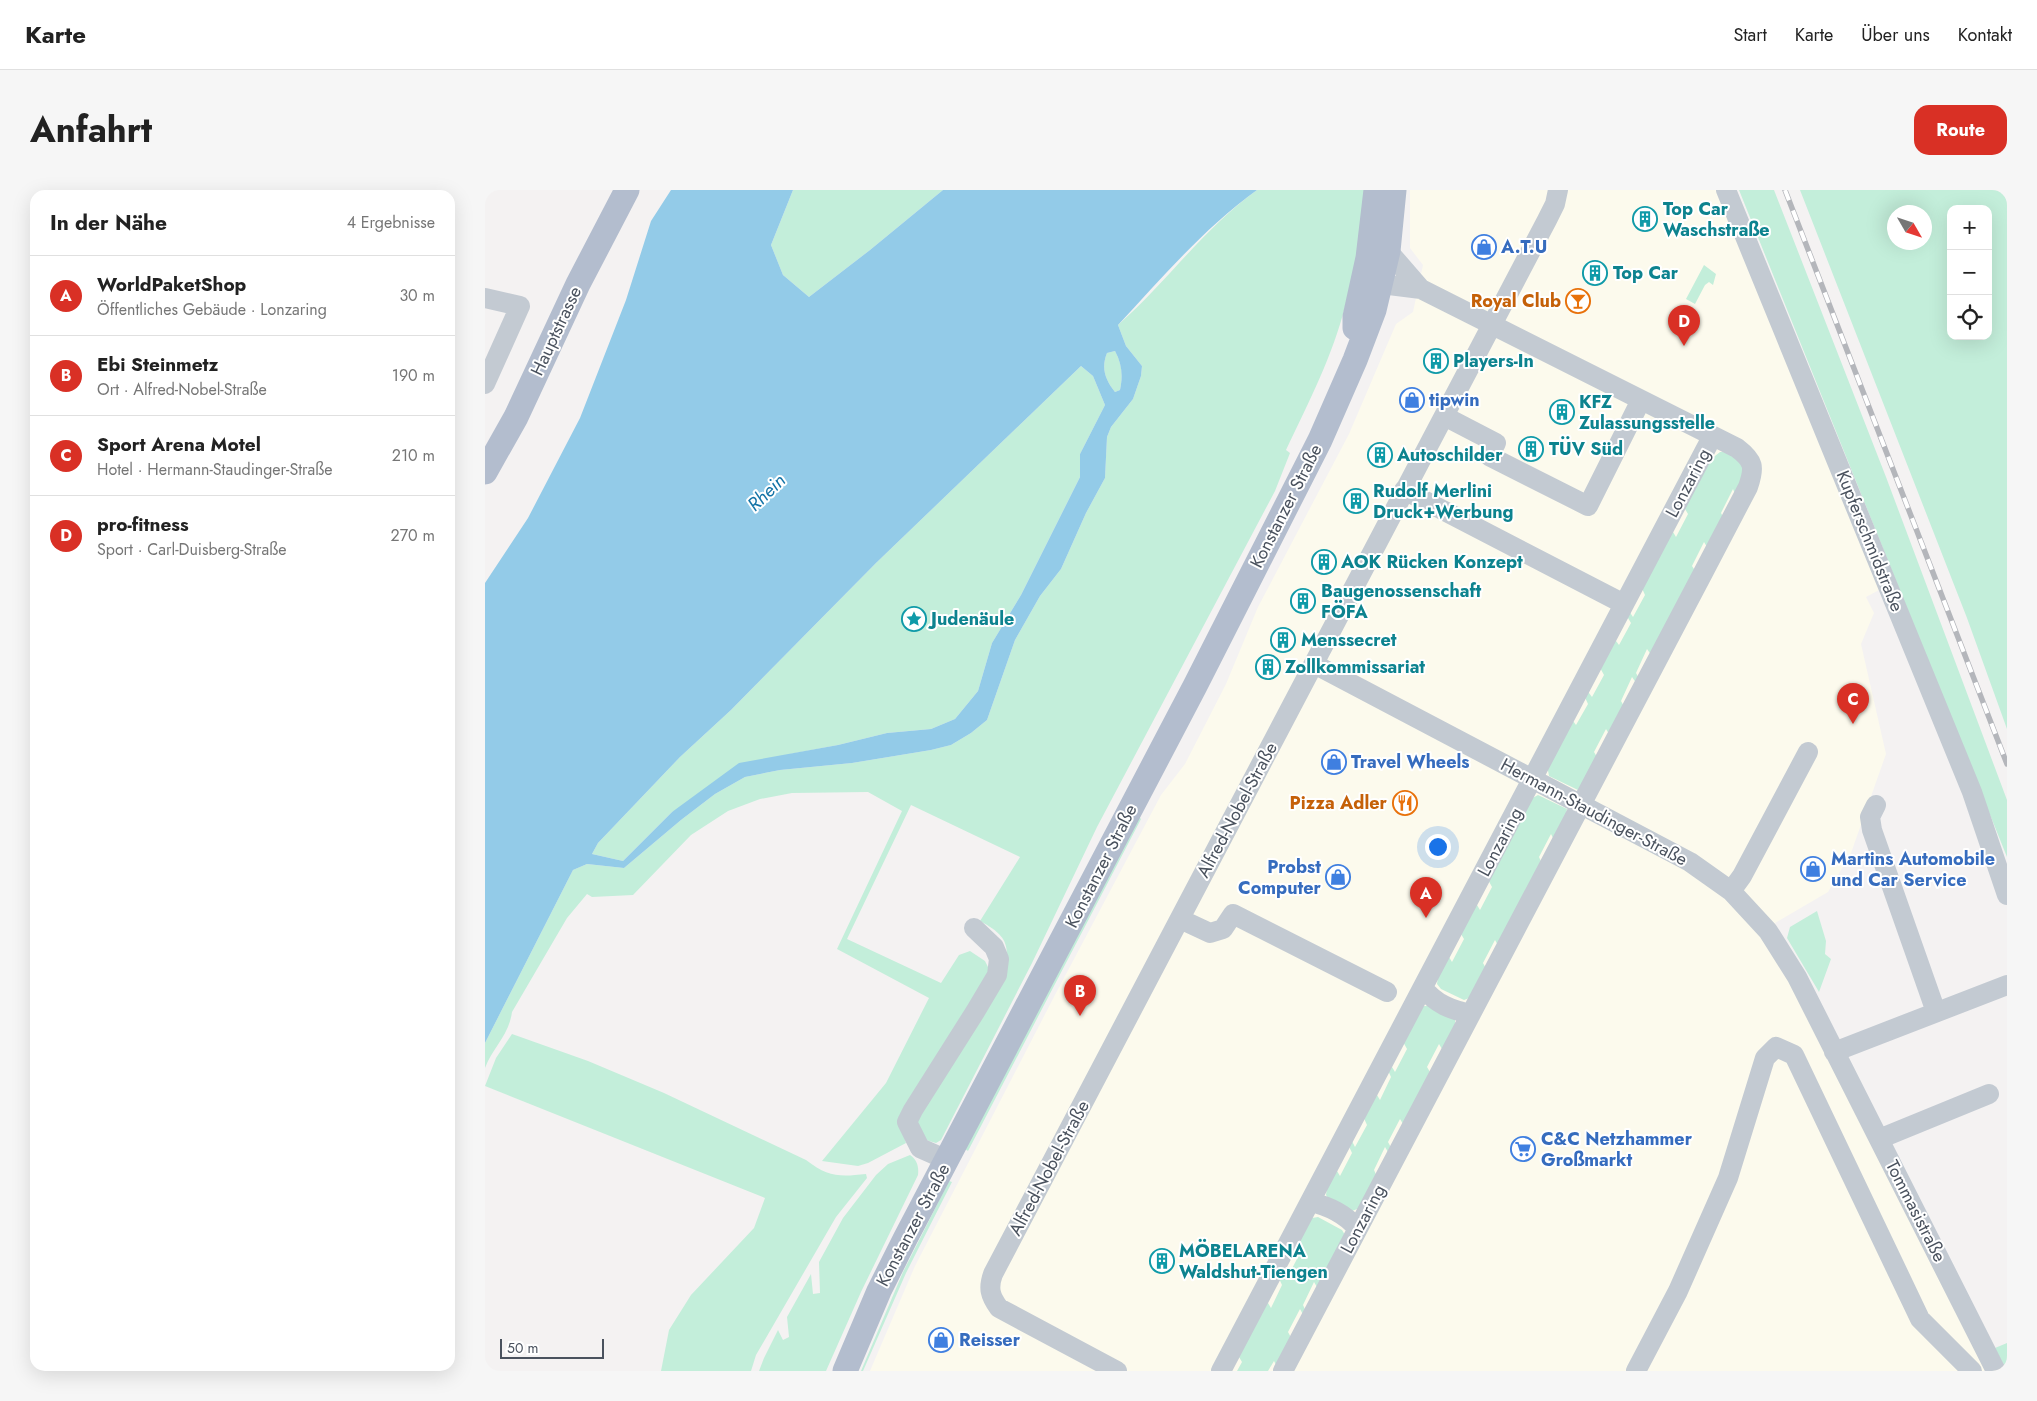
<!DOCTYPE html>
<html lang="de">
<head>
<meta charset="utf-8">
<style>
  :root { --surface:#fff; --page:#f6f6f6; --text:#222; --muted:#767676; --line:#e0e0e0; --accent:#d93025 }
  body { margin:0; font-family:Jost,sans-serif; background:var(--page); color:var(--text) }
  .controls { position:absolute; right:15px; top:15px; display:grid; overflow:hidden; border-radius:10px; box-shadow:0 5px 20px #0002 }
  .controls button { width:45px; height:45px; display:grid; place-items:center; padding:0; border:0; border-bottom:1px solid var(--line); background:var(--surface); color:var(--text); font:25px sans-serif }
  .compass { position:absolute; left:1402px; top:15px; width:45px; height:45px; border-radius:50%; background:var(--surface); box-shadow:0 5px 20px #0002; rotate:129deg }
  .scale { position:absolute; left:15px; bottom:12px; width:104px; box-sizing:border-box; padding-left:5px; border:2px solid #4a525e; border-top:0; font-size:14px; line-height:18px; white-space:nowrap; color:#4a525e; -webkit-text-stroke:4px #fff; paint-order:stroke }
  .you { position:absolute; left:952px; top:656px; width:18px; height:18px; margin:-12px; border:4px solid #fff; border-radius:50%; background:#1a73e8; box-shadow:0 0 0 8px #1a73e833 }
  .badge { display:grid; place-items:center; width:32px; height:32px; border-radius:50%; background:var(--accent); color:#fff; font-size:16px; font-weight:700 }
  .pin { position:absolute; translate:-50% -41px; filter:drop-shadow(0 1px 2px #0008) }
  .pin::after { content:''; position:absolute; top:26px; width:18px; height:15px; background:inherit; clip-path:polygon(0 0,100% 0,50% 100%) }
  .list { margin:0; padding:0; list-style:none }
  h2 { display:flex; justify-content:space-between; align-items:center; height:65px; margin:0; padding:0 20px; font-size:21px }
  h2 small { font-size:16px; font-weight:400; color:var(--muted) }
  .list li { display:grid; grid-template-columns:32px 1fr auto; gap:15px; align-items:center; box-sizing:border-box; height:80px; padding:0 20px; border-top:1px solid var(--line) }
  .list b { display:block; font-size:19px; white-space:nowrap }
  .list p { margin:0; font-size:16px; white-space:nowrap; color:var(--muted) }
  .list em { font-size:16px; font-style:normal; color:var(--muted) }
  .icon { flex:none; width:28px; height:28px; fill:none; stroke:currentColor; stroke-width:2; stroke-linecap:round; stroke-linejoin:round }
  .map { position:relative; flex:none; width:1522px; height:1181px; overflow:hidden; border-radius:15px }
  header { display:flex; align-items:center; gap:30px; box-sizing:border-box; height:70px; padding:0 25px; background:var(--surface); border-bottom:1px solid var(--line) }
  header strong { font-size:24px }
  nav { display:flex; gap:28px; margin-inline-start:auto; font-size:18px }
  .intro { display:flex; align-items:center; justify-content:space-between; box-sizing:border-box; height:120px; padding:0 30px }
  h1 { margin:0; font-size:35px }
  .button { padding:12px 22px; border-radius:15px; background:var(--accent); color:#fff; font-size:18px; font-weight:700 }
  main { display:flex; gap:30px; padding:0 30px }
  aside { flex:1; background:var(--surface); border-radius:15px; box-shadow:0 5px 20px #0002 }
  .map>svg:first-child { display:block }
  .commercial { fill:#fcfaed }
  .green { fill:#c3eeda; fill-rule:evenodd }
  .water { fill:#93cbe8; fill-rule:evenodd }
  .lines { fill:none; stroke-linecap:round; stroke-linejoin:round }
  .minor { stroke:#c3cad2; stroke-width:20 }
  .major { stroke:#b3bdce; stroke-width:25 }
  .rail-casing { stroke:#b4b6bb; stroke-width:5.5 }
  .rail { stroke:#fff; stroke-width:4; stroke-dasharray:11; stroke-linecap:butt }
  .labels { text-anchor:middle; stroke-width:4; stroke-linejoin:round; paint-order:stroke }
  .culture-label { font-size:18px; font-weight:bold; fill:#0d838f; stroke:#fff; text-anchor:start }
  .shop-label { font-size:18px; font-weight:bold; fill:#366cbe; stroke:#fff; text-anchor:start }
  .food-label { font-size:18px; font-weight:bold; fill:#c56008; stroke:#fff; text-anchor:end }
  .street-label { font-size:18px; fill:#4a525e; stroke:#fff }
  .water-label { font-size:19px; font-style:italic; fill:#1474a7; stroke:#fff }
</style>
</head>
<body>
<header>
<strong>Karte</strong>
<nav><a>Start</a><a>Karte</a><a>Über uns</a><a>Kontakt</a></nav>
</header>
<div class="intro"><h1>Anfahrt</h1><a class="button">Route</a></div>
<main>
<aside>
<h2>In der Nähe<small>4 Ergebnisse</small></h2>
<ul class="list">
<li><span class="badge">A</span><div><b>WorldPaketShop</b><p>Öffentliches Gebäude · Lonzaring</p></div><em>30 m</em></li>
<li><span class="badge">B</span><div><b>Ebi Steinmetz</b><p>Ort · Alfred-Nobel-Straße</p></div><em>190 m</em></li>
<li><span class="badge">C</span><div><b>Sport Arena Motel</b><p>Hotel · Hermann-Staudinger-Straße</p></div><em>210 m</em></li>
<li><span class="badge">D</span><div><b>pro-fitness</b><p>Sport · Carl-Duisberg-Straße</p></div><em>270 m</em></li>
</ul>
</aside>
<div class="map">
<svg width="1522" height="1181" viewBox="0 0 1522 1181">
  <rect width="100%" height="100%" fill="#f4f2f2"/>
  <path class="commercial" d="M 925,0 L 1234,0 L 1396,399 L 1381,407 L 1389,423 L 1376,454 L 1401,564 L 1366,663 L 1343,702 L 1290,733 L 1522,1181 L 385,1181 L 430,1076 L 571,803 L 676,605 L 700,574 L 741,494 L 773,417 L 864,244 L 911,134 L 928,122 L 938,75 L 925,58 Z"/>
  <path class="green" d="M 308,0 L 458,0 L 385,60 L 324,107 L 298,85 L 286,55 Z
    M 772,0 L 884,0 L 876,71 L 869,109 L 861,113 C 848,165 824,212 801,260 L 805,263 L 790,301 L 612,637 L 547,773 L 456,950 L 451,953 C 428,948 426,936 436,916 L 518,786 C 526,756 523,746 495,731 L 535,667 L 426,615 L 362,749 L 456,793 L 474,765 L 485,761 L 500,771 L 504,779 L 503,786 L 487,817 L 458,863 L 421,916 L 415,932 L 421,953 L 383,973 L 373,976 L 337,971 L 401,893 L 444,808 L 352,759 L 417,621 L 383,602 L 307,603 L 275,609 L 243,621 L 206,645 L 148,705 L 107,707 L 102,704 L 82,728 L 27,822 C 24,845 8,857 0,878 L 0,853 L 88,680 L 102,674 L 139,678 L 196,630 L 230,604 L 260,587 L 295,580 L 367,573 L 446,560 L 466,555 L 486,543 L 502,530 L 530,450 L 555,406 L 576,379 L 601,323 L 620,288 L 622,247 L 626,237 L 648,209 L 656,186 L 657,176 L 641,156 L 633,135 C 682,92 718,39 772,0 Z
    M 1254,0 L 1289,0 L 1401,287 L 1522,610 L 1522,667 Z
    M 1315,0 L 1522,0 L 1522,539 L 1482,428 ZM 1466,19 L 1503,19 L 1503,146 L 1466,146 ZM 1410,22 L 1440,22 L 1440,52 L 1410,52 Z
    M 1219,75 L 1231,84 L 1228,95 L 1224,92 L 1220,95 L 1210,114 L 1201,109 Z
    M 630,161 C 637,174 638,185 635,200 L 630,202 C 620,189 616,178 622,163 Z
    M 596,176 L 608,186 L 620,215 L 595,264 L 595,287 L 536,405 L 507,453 L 493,501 L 470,529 L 446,539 L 402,543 L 353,555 L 305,564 L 187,622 L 138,671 L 107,664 L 113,653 L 195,567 L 246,520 L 391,373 Z
    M 1235,262 C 1249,262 1263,270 1262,286 C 1262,293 1255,303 1252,309 L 1248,299 L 1236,323 L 1241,332 L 1225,362 L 1219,352 L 1207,376 L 1213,385 L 1169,469 L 1162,459 L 1151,483 L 1156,492 L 1154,497 L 1147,487 L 1136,511 L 1141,520 L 1127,549 L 1121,539 L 1109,562 L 1115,572 L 1093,600 L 1064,586 L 1062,575 L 1085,527 L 1091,535 L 1103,514 L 1098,503 L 1101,499 L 1107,507 L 1119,485 L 1113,474 L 1128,447 L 1134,455 L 1146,433 L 1140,423 L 1142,418 L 1148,427 L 1160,405 L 1155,394 L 1185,337 L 1191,347 L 1203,324 L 1197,314 L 1220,274 Z
    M 1053,605 L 1082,619 L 1079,637 L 1071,654 L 1066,644 L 1054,667 L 1059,678 L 1016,761 L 1010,750 L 998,773 L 1004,784 L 987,807 L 979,810 L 956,799 L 952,794 L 955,774 L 961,762 L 967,772 L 979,749 L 973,739 L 989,710 L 995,720 L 1007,697 L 1001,686 L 1044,610 Z
    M 654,627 L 656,629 L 483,961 L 480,959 Z
    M 1332,721 L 1341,751 L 1340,764 L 1346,769 L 1334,802 L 1302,748 L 1305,737 Z
    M 939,816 L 945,816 L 970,829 L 970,834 L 960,864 L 954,854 L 942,877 L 948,887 L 921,939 L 915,929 L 903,952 L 909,963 L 906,967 L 900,957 L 889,980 L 894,991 L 875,1018 L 867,1021 L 844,1010 L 841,1005 L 843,991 L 849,976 L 855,986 L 867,963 L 862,952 L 865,947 L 870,957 L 882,935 L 877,924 L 889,900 L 895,910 L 906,887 L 901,876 L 904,872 L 910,882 L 922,859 L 916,848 L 928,828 Z
    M 27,844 L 103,871 L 179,903 L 321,970 C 343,987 354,987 381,984 L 382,988 L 351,1027 L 271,1165 L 266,1181 L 176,1181 L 184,1140 L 206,1105 L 269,1038 L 280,1008 L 0,896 L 11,868 Z
    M 425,965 C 432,970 434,976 433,985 L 376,1102 L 341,1181 L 274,1181 L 279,1168 L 293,1140 L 298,1150 L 304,1147 L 302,1127 L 326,1084 L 328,1104 L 335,1103 L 334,1072 L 358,1028 L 391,985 L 403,974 Z
    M 464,991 L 467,992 L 421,1083 L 378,1181 L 376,1181 L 418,1082 Z
    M 833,1027 L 857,1040 L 860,1045 L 835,1102 L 829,1092 L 818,1115 L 823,1126 L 821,1130 L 815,1119 L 803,1142 L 809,1153 L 794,1181 L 789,1171 L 783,1181 L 752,1181 L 757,1172 L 751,1162 L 780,1108 L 786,1118 L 797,1095 L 792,1084 L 795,1080 L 801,1090 L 813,1067 L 807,1056 L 827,1028 Z
    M 1522,1153 L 1522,1181 L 1510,1158 Z"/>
  <path class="water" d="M 186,0 L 308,0 L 286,55 L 298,85 L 324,107 L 385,60 L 458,0 L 772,0 C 719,38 677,88 633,135 L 641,156 L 657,176 L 656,186 L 648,209 L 626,237 L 622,247 L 620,288 L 601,323 L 576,379 L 555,406 L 530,450 L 502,530 L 486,543 L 466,555 L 446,560 L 367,573 L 295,580 L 260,587 L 230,604 L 196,630 L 139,678 L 102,674 L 88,680 L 0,853 L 0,393 L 43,328 L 95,228 L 141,110 L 166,31 ZM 630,161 C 637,174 638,186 635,200 L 630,202 C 620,189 616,178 622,163 ZM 596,176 L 608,186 L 620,215 L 595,264 L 595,287 L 536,405 L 507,453 L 493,501 L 470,529 L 446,539 L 402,543 L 353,555 L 254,573 L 187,622 L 138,671 L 107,664 L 113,653 L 195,567 L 246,520 L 391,373 Z"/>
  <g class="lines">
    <path class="minor" d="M 1241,0 L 1487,602 L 1522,705
      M 903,61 L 936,99
      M 0,108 L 35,116 L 0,194
      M 959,226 L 1011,253 L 1004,266 L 1103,316 L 1156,210
      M 919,300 L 1139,414
      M 829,474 L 1205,672 L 1246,701 L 1257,686 L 1323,562
      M 1391,615 L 1385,627 L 1387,640 L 1451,822
      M 1246,701 L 1283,741 L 1312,787 L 1511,1181
      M 695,729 L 725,743 L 738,739 L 748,724 L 902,802
      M 938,798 C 951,814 966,820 986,824
      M 1349,862 L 1522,795
      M 1394,949 L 1504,904
      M 462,970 L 435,958 L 422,932 L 428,920 L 490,822 L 512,785 L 514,769 L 509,757 L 489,738
      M 825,1012 C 844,1016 859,1023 872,1038
      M 632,1181 L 514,1118 C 505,1106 503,1098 508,1084 L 1062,30 L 1070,14 L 1073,0
      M 736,1181 L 1227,247
      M 798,1181 L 1218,383 L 1263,297 C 1270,277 1269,271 1252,258 L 936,99 L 896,94 L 890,81
      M 1151,1181 L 1193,1101 L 1243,988 L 1280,868 L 1291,857 L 1309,865 L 1435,1129 L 1487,1181"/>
    <path class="major" d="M 870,138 L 870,127 L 883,68 L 891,0
      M 0,282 L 31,227 L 93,94 L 142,0
      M 360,1181 L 394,1101 L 420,1049 L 710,496 L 835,250 L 870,170 L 889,120 L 903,61 L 909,0"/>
    <defs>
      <path id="rail" d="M 1300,0 L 1522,574"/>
    </defs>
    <use href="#rail" class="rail-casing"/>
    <use href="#rail" class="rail"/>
  </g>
  <defs>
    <symbol id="building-ring" viewBox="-11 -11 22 22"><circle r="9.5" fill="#fff" stroke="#0f9aa8" stroke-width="1.5"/><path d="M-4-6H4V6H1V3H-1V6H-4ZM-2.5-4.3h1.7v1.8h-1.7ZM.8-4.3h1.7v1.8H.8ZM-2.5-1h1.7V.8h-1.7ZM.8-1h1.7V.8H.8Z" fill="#0f9aa8"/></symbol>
    <symbol id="shop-ring" viewBox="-11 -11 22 22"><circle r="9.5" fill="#fff" stroke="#3f7fe0" stroke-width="1.5"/><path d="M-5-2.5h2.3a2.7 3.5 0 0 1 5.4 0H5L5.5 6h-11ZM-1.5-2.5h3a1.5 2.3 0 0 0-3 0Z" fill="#3f7fe0"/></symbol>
    <symbol id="bar-ring" viewBox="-11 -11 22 22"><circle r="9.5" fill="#fff" stroke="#e8710a" stroke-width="1.5"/><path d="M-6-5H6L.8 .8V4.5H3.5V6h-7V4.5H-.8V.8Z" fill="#e8710a"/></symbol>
    <symbol id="sight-ring" viewBox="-11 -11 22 22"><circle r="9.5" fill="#fff" stroke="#0f9aa8" stroke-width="1.5"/><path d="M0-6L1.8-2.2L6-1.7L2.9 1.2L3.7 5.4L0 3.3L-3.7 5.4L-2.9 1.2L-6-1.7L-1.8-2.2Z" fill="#0f9aa8"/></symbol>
    <symbol id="restaurant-ring" viewBox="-11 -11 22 22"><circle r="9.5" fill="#fff" stroke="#e8710a" stroke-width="1.5"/><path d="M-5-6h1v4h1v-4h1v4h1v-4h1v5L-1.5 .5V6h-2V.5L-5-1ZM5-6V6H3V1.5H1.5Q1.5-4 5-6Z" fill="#e8710a"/></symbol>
    <symbol id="supermarket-ring" viewBox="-11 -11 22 22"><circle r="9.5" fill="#fff" stroke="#3f7fe0" stroke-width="1.5"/><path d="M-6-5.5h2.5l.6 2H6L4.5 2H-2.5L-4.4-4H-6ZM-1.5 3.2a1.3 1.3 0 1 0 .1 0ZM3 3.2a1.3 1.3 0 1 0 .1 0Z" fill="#3f7fe0"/></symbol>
  </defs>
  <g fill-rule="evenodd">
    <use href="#building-ring" x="1146" y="15" width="28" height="28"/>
    <use href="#shop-ring" x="985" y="43" width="28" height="28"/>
    <use href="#building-ring" x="1096" y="69" width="28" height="28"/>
    <use href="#bar-ring" x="1079" y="97" width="28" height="28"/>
    <use href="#building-ring" x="937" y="157" width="28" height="28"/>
    <use href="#shop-ring" x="913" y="196" width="28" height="28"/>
    <use href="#building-ring" x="1063" y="208" width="28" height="28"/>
    <use href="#building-ring" x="1032" y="245" width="28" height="28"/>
    <use href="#building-ring" x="881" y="251" width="28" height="28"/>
    <use href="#building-ring" x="857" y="297" width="28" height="28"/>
    <use href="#building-ring" x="825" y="358" width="28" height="28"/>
    <use href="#building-ring" x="804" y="397" width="28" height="28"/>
    <use href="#sight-ring" x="415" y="415" width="28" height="28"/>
    <use href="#building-ring" x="784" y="436" width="28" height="28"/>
    <use href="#building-ring" x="769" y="463" width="28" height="28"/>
    <use href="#shop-ring" x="835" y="558" width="28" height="28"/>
    <use href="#restaurant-ring" x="906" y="599" width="28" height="28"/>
    <use href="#shop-ring" x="1314" y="665" width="28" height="28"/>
    <use href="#shop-ring" x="839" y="673" width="28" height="28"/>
    <use href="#supermarket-ring" x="1024" y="945" width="28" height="28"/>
    <use href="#building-ring" x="663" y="1057" width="28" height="28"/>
    <use href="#shop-ring" x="442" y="1136" width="28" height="28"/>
  </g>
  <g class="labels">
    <g class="culture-label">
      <text x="1178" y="25">Top Car<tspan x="1178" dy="21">Waschstraße</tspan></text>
      <text x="1128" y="89">Top Car</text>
      <text x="968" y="177">Players-In</text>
      <text x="1094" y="218">KFZ<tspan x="1094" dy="21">Zulassungsstelle</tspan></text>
      <text x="1064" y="265">TÜV Süd</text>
      <text x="912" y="271">Autoschilder</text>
      <text x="888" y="307">Rudolf Merlini<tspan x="888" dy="21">Druck+Werbung</tspan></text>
      <text x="856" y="378">AOK Rücken Konzept</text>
      <text x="836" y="407">Baugenossenschaft<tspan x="836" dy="21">FÖFA</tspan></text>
      <text x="446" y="435">Judenäule</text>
      <text x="816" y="456">Menssecret</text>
      <text x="800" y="483">Zollkommissariat</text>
      <text x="694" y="1067">MÖBELARENA<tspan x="694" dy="21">Waldshut-Tiengen</tspan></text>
    </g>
    <g class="shop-label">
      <text x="1016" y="63">A.T.U</text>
      <text x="944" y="216">tipwin</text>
      <text x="866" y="578">Travel Wheels</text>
      <text x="1346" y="675">Martins Automobile<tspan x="1346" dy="21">und Car Service</tspan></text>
      <text x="836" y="683" text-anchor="end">Probst<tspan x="836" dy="21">Computer</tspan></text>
      <text x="1056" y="955">C&amp;C Netzhammer<tspan x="1056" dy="21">Großmarkt</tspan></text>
      <text x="474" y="1156">Reisser</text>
    </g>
    <g class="food-label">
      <text x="1076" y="117">Royal Club</text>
      <text x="902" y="619">Pizza Adler</text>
    </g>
    <g class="street-label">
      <text transform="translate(71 141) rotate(-65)" y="6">Hauptstrasse</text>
      <text transform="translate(1203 293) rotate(-62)" y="6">Lonzaring</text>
      <text transform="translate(801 316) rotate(-63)" y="6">Konstanzer Straße</text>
      <text transform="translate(1385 351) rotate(68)" y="6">Kupferschmidstraße</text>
      <text transform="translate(752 620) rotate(-62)" y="6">Alfred-Nobel-Straße</text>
      <text transform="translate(1109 622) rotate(28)" y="6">Hermann-Staudinger-Straße</text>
      <text transform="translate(1015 652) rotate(-62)" y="6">Lonzaring</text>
      <text transform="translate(616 676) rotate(-63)" y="6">Konstanzer Straße</text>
      <text transform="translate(564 978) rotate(-62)" y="6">Alfred-Nobel-Straße</text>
      <text transform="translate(1431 1021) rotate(63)" y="6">Tommasistraße</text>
      <text transform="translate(878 1029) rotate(-62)" y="6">Lonzaring</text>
      <text transform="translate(428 1035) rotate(-62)" y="6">Konstanzer Straße</text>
    </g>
    <g class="water-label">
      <text transform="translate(281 302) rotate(-44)" y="7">Rhein</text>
    </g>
  </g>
</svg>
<div class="controls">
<button>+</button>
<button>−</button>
<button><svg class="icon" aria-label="locate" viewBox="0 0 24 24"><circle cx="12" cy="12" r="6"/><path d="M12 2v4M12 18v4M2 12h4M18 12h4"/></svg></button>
</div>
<svg class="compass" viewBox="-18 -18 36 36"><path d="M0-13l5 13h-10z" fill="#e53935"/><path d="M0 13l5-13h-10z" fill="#767676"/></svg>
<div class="scale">50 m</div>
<div class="you"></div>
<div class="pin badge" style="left:941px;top:728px">A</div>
<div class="pin badge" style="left:595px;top:826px">B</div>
<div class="pin badge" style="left:1368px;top:534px">C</div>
<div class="pin badge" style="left:1199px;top:156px">D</div>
</div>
</main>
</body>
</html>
